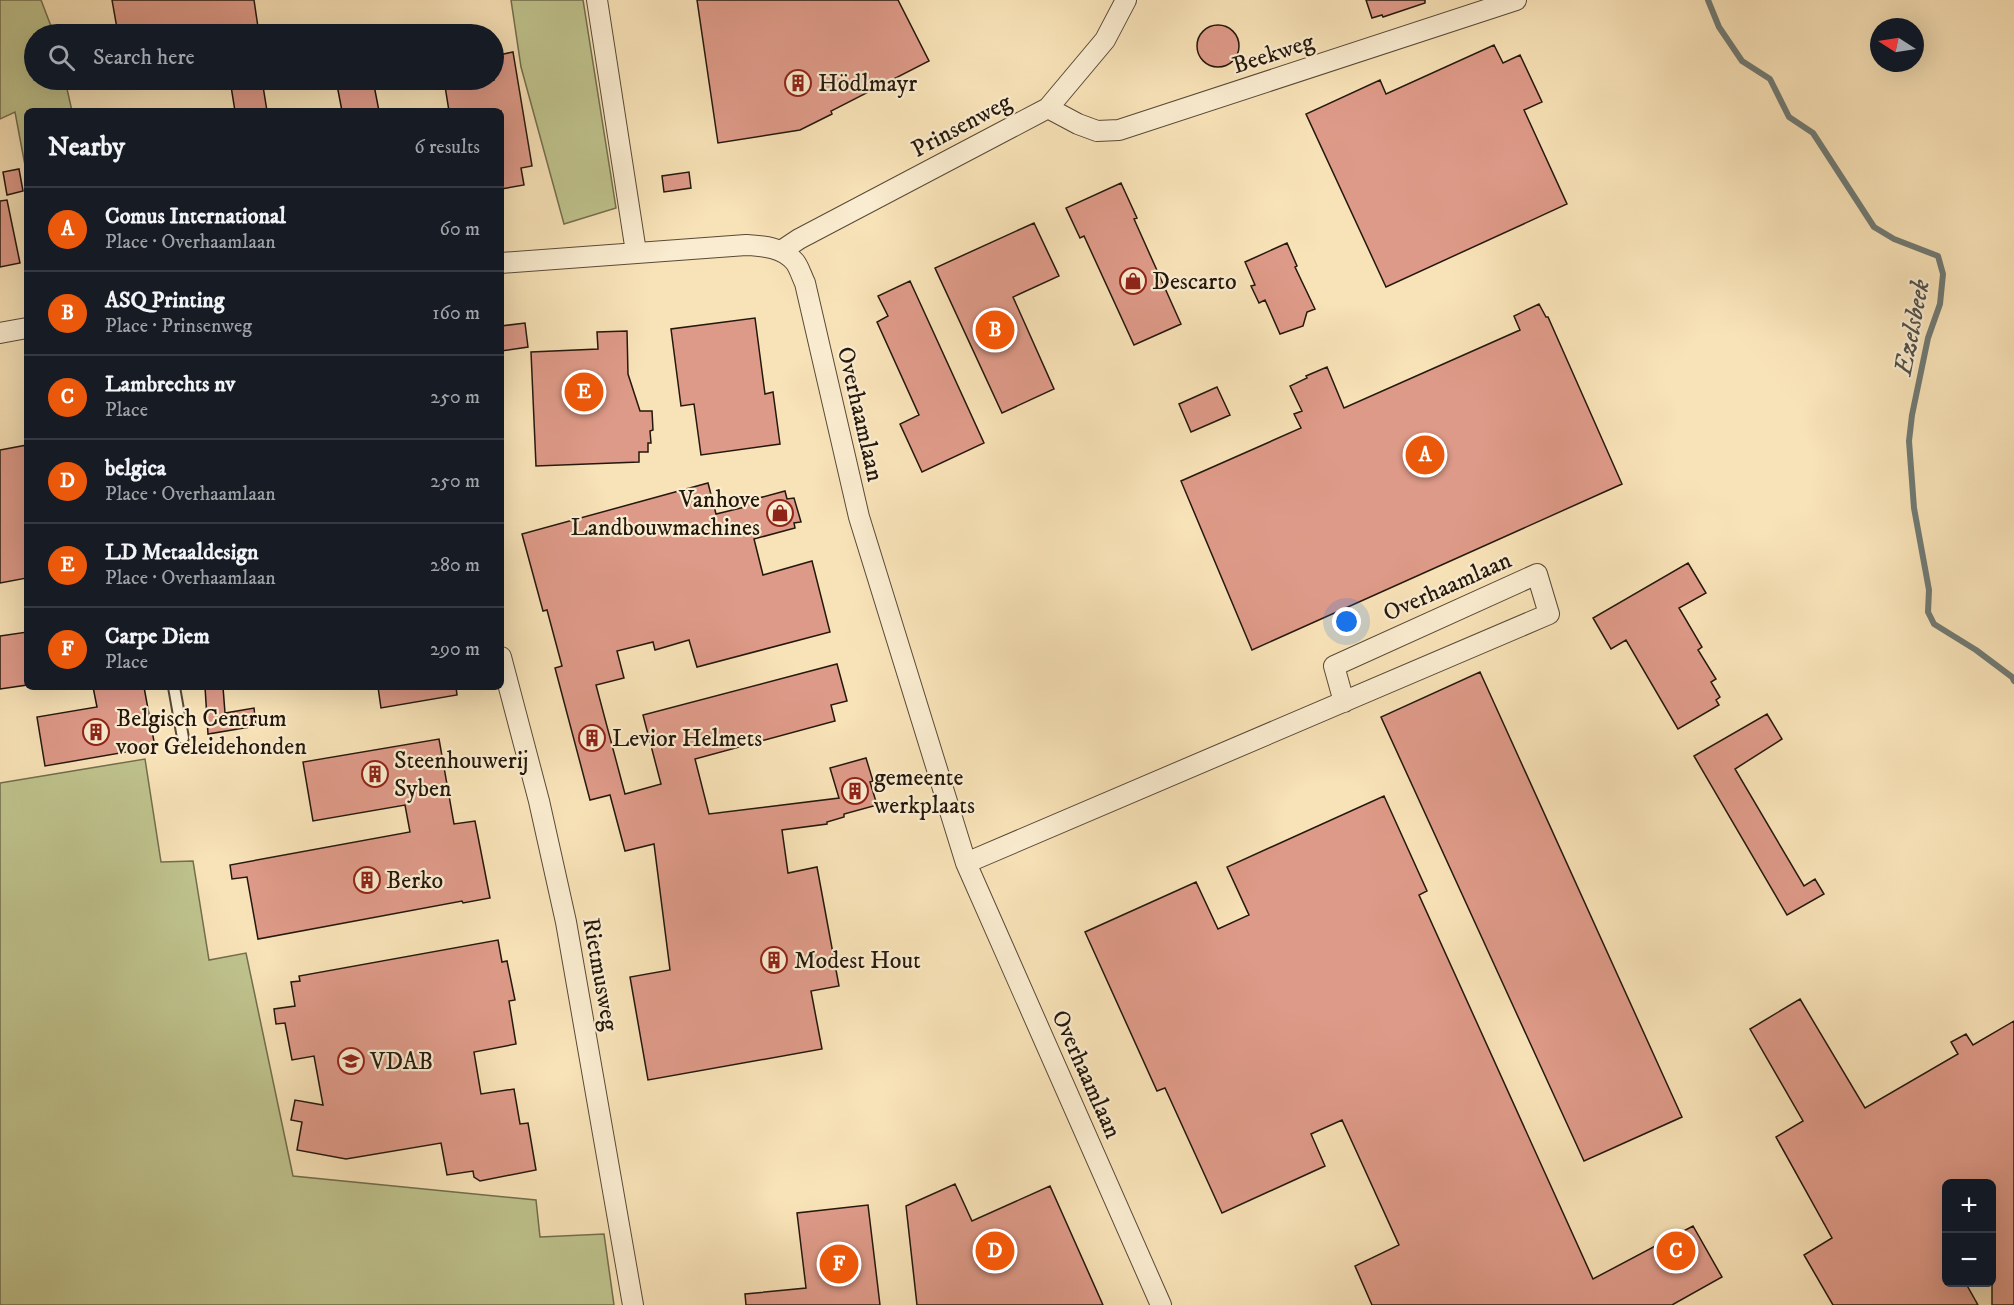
<!DOCTYPE html>
<html lang="en">
<head>
<meta charset="utf-8">
<style>
  :root { --surface:#171b24; --page:#20242c; --text:#f1f3f6; --muted:#9ea1a6; --line:#363941; --accent:#ea580c }
  body { margin:0; font-family:"IM FELL DW Pica",serif; background:var(--page); color:var(--text) }
  .controls { position:absolute; right:18px; bottom:18px; display:grid; overflow:hidden; border-radius:9px; box-shadow:0 6px 24px #0002 }
  .controls button { width:54px; height:54px; display:grid; place-items:center; padding:0; border:0; border-bottom:2px solid var(--line); background:var(--surface); color:var(--text); font:30px sans-serif }
  .compass { position:absolute; left:1870px; top:18px; width:54px; height:54px; border-radius:50%; background:var(--surface); box-shadow:0 6px 24px #0002; rotate:282deg }
  .you { position:absolute; left:1347px; top:622px; width:21px; height:21px; margin:-15px; border:4px solid #fff; border-radius:50%; background:#1a73e8; box-shadow:0 0 0 9px #1a73e833 }
  .badge { display:grid; place-items:center; width:39px; height:39px; border-radius:50%; background:var(--accent); color:#fff; font-size:20px; font-weight:700 }
  .pin { position:absolute; translate:-50% -50%; border:3px solid #fff; box-shadow:0 2px 6px #0006 }
  .list { margin:0; padding:0; list-style:none }
  h2 { display:flex; justify-content:space-between; align-items:center; height:78px; margin:0; padding:0 24px; font-size:26px }
  h2 small { font-size:20px; font-weight:400; color:var(--muted) }
  .list li { display:grid; grid-template-columns:39px 1fr auto; gap:18px; align-items:center; box-sizing:border-box; height:84px; padding:0 24px; border-top:2px solid var(--line) }
  .list b { display:block; font-size:22px; white-space:nowrap }
  .list p { margin:0; font-size:20px; white-space:nowrap; color:var(--muted) }
  .list em { font-size:20px; font-style:normal; color:var(--muted) }
  .icon { flex:none; width:33px; height:33px; fill:none; stroke:currentColor; stroke-width:2; stroke-linecap:round; stroke-linejoin:round }
  .map { position:relative; flex:none; width:2014px; height:1305px; overflow:hidden }
  .search { position:absolute; background:var(--surface); box-shadow:0 6px 24px #0002; left:24px; top:24px; width:480px; height:66px; display:flex; align-items:center; gap:15px; box-sizing:border-box; padding:0 21px; border-radius:33px; color:var(--muted); font-size:22px }
  .panel { position:absolute; background:var(--surface); box-shadow:0 6px 24px #0002; left:24px; top:108px; width:480px; height:582px; border-radius:9px }
  .map>svg:first-child { display:block }
  .green { fill:#bfc38d; stroke:#726e4d; stroke-width:1.5 }
  .lines { fill:none; stroke-linecap:round; stroke-linejoin:round }
  .stream { stroke:#707a74; stroke-width:6 }
  .building { fill:#de9a88; stroke:#24180d; stroke-width:1.5 }
  .lane-casing { stroke:#594a38; stroke-width:14 }
  .street-casing { stroke:#594a38; stroke-width:22 }
  .lane { stroke:#faecd0; stroke-width:10 }
  .street { stroke:#faecd0; stroke-width:20 }
  .labels { text-anchor:middle; stroke-width:4.5; stroke-linejoin:round; paint-order:stroke }
  .street-label { font-size:24px; fill:#24180d; stroke:#faecd0 }
  .poi-label { font-size:24px; fill:#24180d; stroke:#faecd0; text-anchor:start }
  .water-label { font-size:26px; font-style:italic; fill:#505149; stroke:#faecd0 }
</style>
</head>
<body>
<div class="map">
<svg width="2014" height="1305" viewBox="0 0 2014 1305">
  <rect width="100%" height="100%" fill="#f8e2b7"/>
  <filter id="stains"><feTurbulence type="fractalNoise" baseFrequency=".00333" numOctaves="4"/><feColorMatrix values="0 0 0 0 .2 0 0 0 0 .09 0 0 0 0 .02 0 0 0 .5 -.17"/></filter>
  <radialGradient id="worn" r=".72"><stop offset=".6" stop-color="#630" stop-opacity="0"/><stop offset="1" stop-color="#630" stop-opacity=".3"/></radialGradient>
  <path class="green" d="M 0,0 L 41,0 L 54,34 L 34,34 L 34,80 L 65,80 L 72,111 L 27,111 L 27,176 L 15,112 L 0,119 Z
    M 511,0 L 583,0 L 616,208 L 564,224 L 521,67 Z
    M 145,759 L 161,862 L 193,861 L 209,960 L 246,953 L 293,1176 L 536,1200 L 540,1237 L 604,1234 L 614,1305 L 0,1305 L 0,783 Z"/>
  <g class="lines">
    <path class="stream" d="M 1708,0 L 1719,27 L 1742,61 L 1770,79 L 1789,117 L 1813,133 L 1874,227 L 1894,239 L 1938,256 L 1943,274 L 1940,304 L 1928,338 L 1912,415 L 1909,441 L 1914,508 L 1929,590 L 1928,612 L 1934,624 L 1976,650 L 2012,677 L 2014,681"/>
  </g>
  <path class="building" d="M 112,0 L 254,0 L 259,34 L 118,34 Z
    M 697,0 L 898,0 L 929,61 L 831,111 L 832,114 L 800,130 L 718,143 Z
    M 1366,0 L 1425,0 L 1425,3 L 1383,17 L 1382,15 L 1372,18 Z
    M1197 46a21 21 0 1 1 42 0a21 21 0 1 1-42 0Z
    M 1494,45 L 1503,63 L 1520,55 L 1542,102 L 1524,110 L 1567,204 L 1386,287 L 1306,114 L 1380,80 L 1386,94 Z
    M 513,52 L 532,166 L 521,168 L 524,185 L 501,189 L 501,111 L 449,111 L 444,80 L 494,80 L 494,56 Z
    M 230,80 L 262,80 L 267,111 L 235,111 Z
    M 336,80 L 373,80 L 379,111 L 342,111 Z
    M 19,169 L 23,191 L 7,195 L 3,172 Z
    M 689,172 L 691,188 L 664,192 L 662,176 Z
    M 1121,183 L 1137,218 L 1134,219 L 1181,324 L 1134,345 L 1084,236 L 1080,238 L 1066,208 Z
    M 7,200 L 20,263 L 0,267 L 0,201 Z
    M 1034,223 L 1059,276 L 1013,297 L 1054,389 L 1002,413 L 935,268 Z
    M 1287,243 L 1297,266 L 1295,267 L 1315,309 L 1307,312 L 1303,326 L 1280,334 L 1265,300 L 1259,303 L 1251,286 L 1255,285 L 1245,262 Z
    M 910,281 L 984,443 L 922,472 L 900,424 L 919,415 L 877,322 L 888,316 L 878,296 Z
    M 1539,304 L 1546,317 L 1548,317 L 1622,484 L 1252,650 L 1181,481 L 1301,428 L 1294,414 L 1302,411 L 1290,386 L 1307,378 L 1306,376 L 1327,367 L 1344,408 L 1520,330 L 1514,316 Z
    M 755,318 L 765,394 L 773,392 L 780,444 L 701,455 L 694,404 L 681,406 L 671,329 Z
    M 525,323 L 528,347 L 501,351 L 501,326 Z
    M 627,331 L 628,374 L 640,411 L 652,411 L 653,430 L 650,431 L 651,443 L 648,443 L 648,452 L 639,452 L 639,462 L 536,466 L 531,352 L 598,349 L 597,332 Z
    M 1217,387 L 1230,415 L 1191,432 L 1179,404 Z
    M 27,445 L 27,578 L 0,583 L 0,450 Z
    M 708,483 L 716,514 L 745,507 L 744,502 L 785,491 L 787,499 L 794,498 L 801,522 L 794,523 L 795,528 L 754,539 L 763,575 L 812,561 L 830,632 L 697,667 L 689,640 L 655,650 L 653,642 L 617,651 L 624,678 L 596,685 L 625,794 L 661,784 L 643,715 L 837,664 L 847,701 L 831,705 L 835,721 L 695,759 L 709,814 L 839,798 L 830,768 L 866,758 L 873,781 L 870,782 L 877,805 L 844,814 L 844,817 L 827,822 L 827,824 L 782,830 L 788,873 L 817,867 L 839,986 L 811,991 L 822,1049 L 648,1080 L 630,977 L 670,970 L 654,844 L 625,851 L 610,795 L 590,800 L 555,668 L 562,666 L 547,610 L 543,611 L 522,534 Z
    M 1688,563 L 1706,593 L 1679,608 L 1702,647 L 1698,650 L 1716,679 L 1711,682 L 1720,697 L 1716,700 L 1719,705 L 1678,729 L 1626,640 L 1611,649 L 1593,618 Z
    M 27,632 L 27,685 L 0,689 L 0,636 Z
    M 1480,672 L 1682,1117 L 1584,1161 L 1381,717 Z
    M 93,687 L 144,687 L 155,747 L 45,766 L 37,717 L 97,707 Z
    M 205,687 L 223,687 L 225,713 L 254,708 L 256,726 L 208,734 Z
    M 378,687 L 456,687 L 457,695 L 381,708 Z
    M 1767,714 L 1782,739 L 1735,769 L 1804,886 L 1815,879 L 1824,894 L 1787,915 L 1694,756 Z
    M 439,739 L 454,824 L 475,821 L 490,898 L 463,903 L 462,901 L 258,939 L 247,877 L 232,879 L 230,865 L 410,832 L 405,805 L 313,821 L 303,762 Z
    M 1384,796 L 1427,891 L 1419,895 L 1593,1279 L 1693,1226 L 1722,1277 L 1672,1305 L 1372,1305 L 1355,1266 L 1399,1245 L 1342,1120 L 1311,1134 L 1325,1166 L 1222,1213 L 1165,1088 L 1157,1091 L 1085,932 L 1196,882 L 1218,929 L 1249,915 L 1227,867 Z
    M 498,940 L 502,962 L 507,961 L 515,1000 L 509,1001 L 516,1044 L 474,1052 L 481,1094 L 514,1089 L 520,1124 L 528,1123 L 536,1170 L 480,1181 L 474,1177 L 473,1171 L 447,1175 L 441,1143 L 346,1159 L 297,1150 L 302,1122 L 291,1120 L 295,1100 L 323,1105 L 314,1056 L 292,1060 L 285,1023 L 276,1024 L 274,1009 L 295,1006 L 291,982 L 300,981 L 299,976 Z
    M 1800,999 L 1865,1108 L 1958,1054 L 1951,1042 L 1966,1034 L 1973,1045 L 2014,1021 L 2014,1305 L 1992,1305 L 1992,1184 L 1947,1184 L 1947,1282 L 1965,1282 L 1978,1305 L 1833,1305 L 1804,1255 L 1832,1238 L 1776,1137 L 1803,1121 L 1750,1029 Z
    M 955,1184 L 972,1221 L 1050,1186 L 1103,1305 L 917,1305 L 906,1206 Z
    M 868,1205 L 880,1305 L 746,1305 L 745,1294 L 806,1288 L 797,1213 Z"/>
  <g class="lines">
    <defs>
      <path id="lane" d="M 174,687 L 183,738"/>
      <path id="street" d="M 597,0 L 636,252
        M 1048,108 L 1078,124 L 1097,131 L 1119,130 L 1516,0
        M 781,251 L 799,239 L 1048,108 L 1105,40 L 1126,0
        M 501,263 L 746,245 C 763,246 783,247 795,262 C 799,267 802,277 805,283 L 859,517 L 966,863 L 1161,1305
        M 0,333 L 27,328
        M 501,657 L 539,801 L 566,922 L 633,1305
        M 966,863 L 1549,614 L 1537,574 L 1334,666 L 1344,702"/>
    </defs>
    <use href="#lane" class="lane-casing"/>
    <use href="#street" class="street-casing"/>
    <use href="#lane" class="lane"/>
    <use href="#street" class="street"/>
  </g>
  <defs>
    <symbol id="building-ring" viewBox="-11 -11 22 22"><circle r="9.5" fill="#faecd0" stroke="#8f2418" stroke-width="1.5"/><path d="M-4-6H4V6H1V3H-1V6H-4ZM-2.5-4.3h1.7v1.8h-1.7ZM.8-4.3h1.7v1.8H.8ZM-2.5-1h1.7V.8h-1.7ZM.8-1h1.7V.8H.8Z" fill="#8f2418"/></symbol>
    <symbol id="shop-ring" viewBox="-11 -11 22 22"><circle r="9.5" fill="#faecd0" stroke="#8f2418" stroke-width="1.5"/><path d="M-5-2.5h2.3a2.7 3.5 0 0 1 5.4 0H5L5.5 6h-11ZM-1.5-2.5h3a1.5 2.3 0 0 0-3 0Z" fill="#8f2418"/></symbol>
    <symbol id="school-ring" viewBox="-11 -11 22 22"><circle r="9.5" fill="#faecd0" stroke="#8f2418" stroke-width="1.5"/><path d="M0-5L7-2L0 1L-7-2ZM-4 1L0 2.5L4 1V4Q0 6-4 4Z" fill="#8f2418"/></symbol>
  </defs>
  <g fill-rule="evenodd">
    <use href="#building-ring" x="783" y="68" width="30" height="30"/>
    <use href="#shop-ring" x="1118" y="266" width="30" height="30"/>
    <use href="#shop-ring" x="765" y="498" width="30" height="30"/>
    <use href="#building-ring" x="81" y="717" width="30" height="30"/>
    <use href="#building-ring" x="577" y="723" width="30" height="30"/>
    <use href="#building-ring" x="360" y="759" width="30" height="30"/>
    <use href="#building-ring" x="840" y="776" width="30" height="30"/>
    <use href="#building-ring" x="352" y="865" width="30" height="30"/>
    <use href="#building-ring" x="759" y="945" width="30" height="30"/>
    <use href="#school-ring" x="336" y="1046" width="30" height="30"/>
  </g>
  <g class="labels">
    <g class="street-label">
      <text transform="translate(1273 53) rotate(-18)" y="8">Beekweg</text>
      <text transform="translate(961 125) rotate(-28)" y="8">Prinsenweg</text>
      <text transform="translate(861 414) rotate(77)" y="8">Overhaamlaan</text>
      <text transform="translate(1447 586) rotate(-24)" y="8">Overhaamlaan</text>
      <text transform="translate(601 974) rotate(80)" y="8">Rietmusweg</text>
      <text transform="translate(1087 1074) rotate(66)" y="8">Overhaamlaan</text>
    </g>
    <g class="poi-label">
      <text x="818" y="91">Hödlmayr</text>
      <text x="1152" y="289">Descarto</text>
      <text x="760" y="507" text-anchor="end">Vanhove<tspan x="760" dy="28">Landbouwmachines</tspan></text>
      <text x="116" y="726">Belgisch Centrum<tspan x="116" dy="28">voor Geleidehonden</tspan></text>
      <text x="612" y="746">Levior Helmets</text>
      <text x="394" y="768">Steenhouwerij<tspan x="394" dy="28">Syben</tspan></text>
      <text x="874" y="785">gemeente<tspan x="874" dy="28">werkplaats</tspan></text>
      <text x="386" y="888">Berko</text>
      <text x="794" y="968">Modest Hout</text>
      <text x="370" y="1069">VDAB</text>
    </g>
    <g class="water-label">
      <text transform="translate(1911 327) rotate(-79)" y="9">Ezelsbeek</text>
    </g>
  </g>
  <rect width="100%" height="100%" filter="url(#stains)"/>
  <rect width="100%" height="100%" fill="url(#worn)"/>
</svg>
<div class="controls">
<button>+</button>
<button>−</button>
</div>
<svg class="compass" viewBox="-18 -18 36 36"><path d="M0-13l5 13h-10z" fill="#e53935"/><path d="M0 13l5-13h-10z" fill="#9ea1a6"/></svg>
<div class="you"></div>
<div class="pin badge" style="left:1425px;top:455px">A</div>
<div class="pin badge" style="left:995px;top:330px">B</div>
<div class="pin badge" style="left:1676px;top:1251px">C</div>
<div class="pin badge" style="left:995px;top:1251px">D</div>
<div class="pin badge" style="left:584px;top:392px">E</div>
<div class="pin badge" style="left:839px;top:1264px">F</div>
<div class="search"><svg class="icon" aria-label="search" viewBox="0 0 24 24"><circle cx="10" cy="10" r="6"/><path d="M15 15l6 6"/></svg>Search here</div>
<section class="panel">
<h2>Nearby<small>6 results</small></h2>
<ul class="list">
<li><span class="badge">A</span><div><b>Comus International</b><p>Place · Overhaamlaan</p></div><em>60 m</em></li>
<li><span class="badge">B</span><div><b>ASQ Printing</b><p>Place · Prinsenweg</p></div><em>160 m</em></li>
<li><span class="badge">C</span><div><b>Lambrechts nv</b><p>Place</p></div><em>250 m</em></li>
<li><span class="badge">D</span><div><b>belgica</b><p>Place · Overhaamlaan</p></div><em>250 m</em></li>
<li><span class="badge">E</span><div><b>LD Metaaldesign</b><p>Place · Overhaamlaan</p></div><em>280 m</em></li>
<li><span class="badge">F</span><div><b>Carpe Diem</b><p>Place</p></div><em>290 m</em></li>
</ul>
</section>
</div>
</body>
</html>
